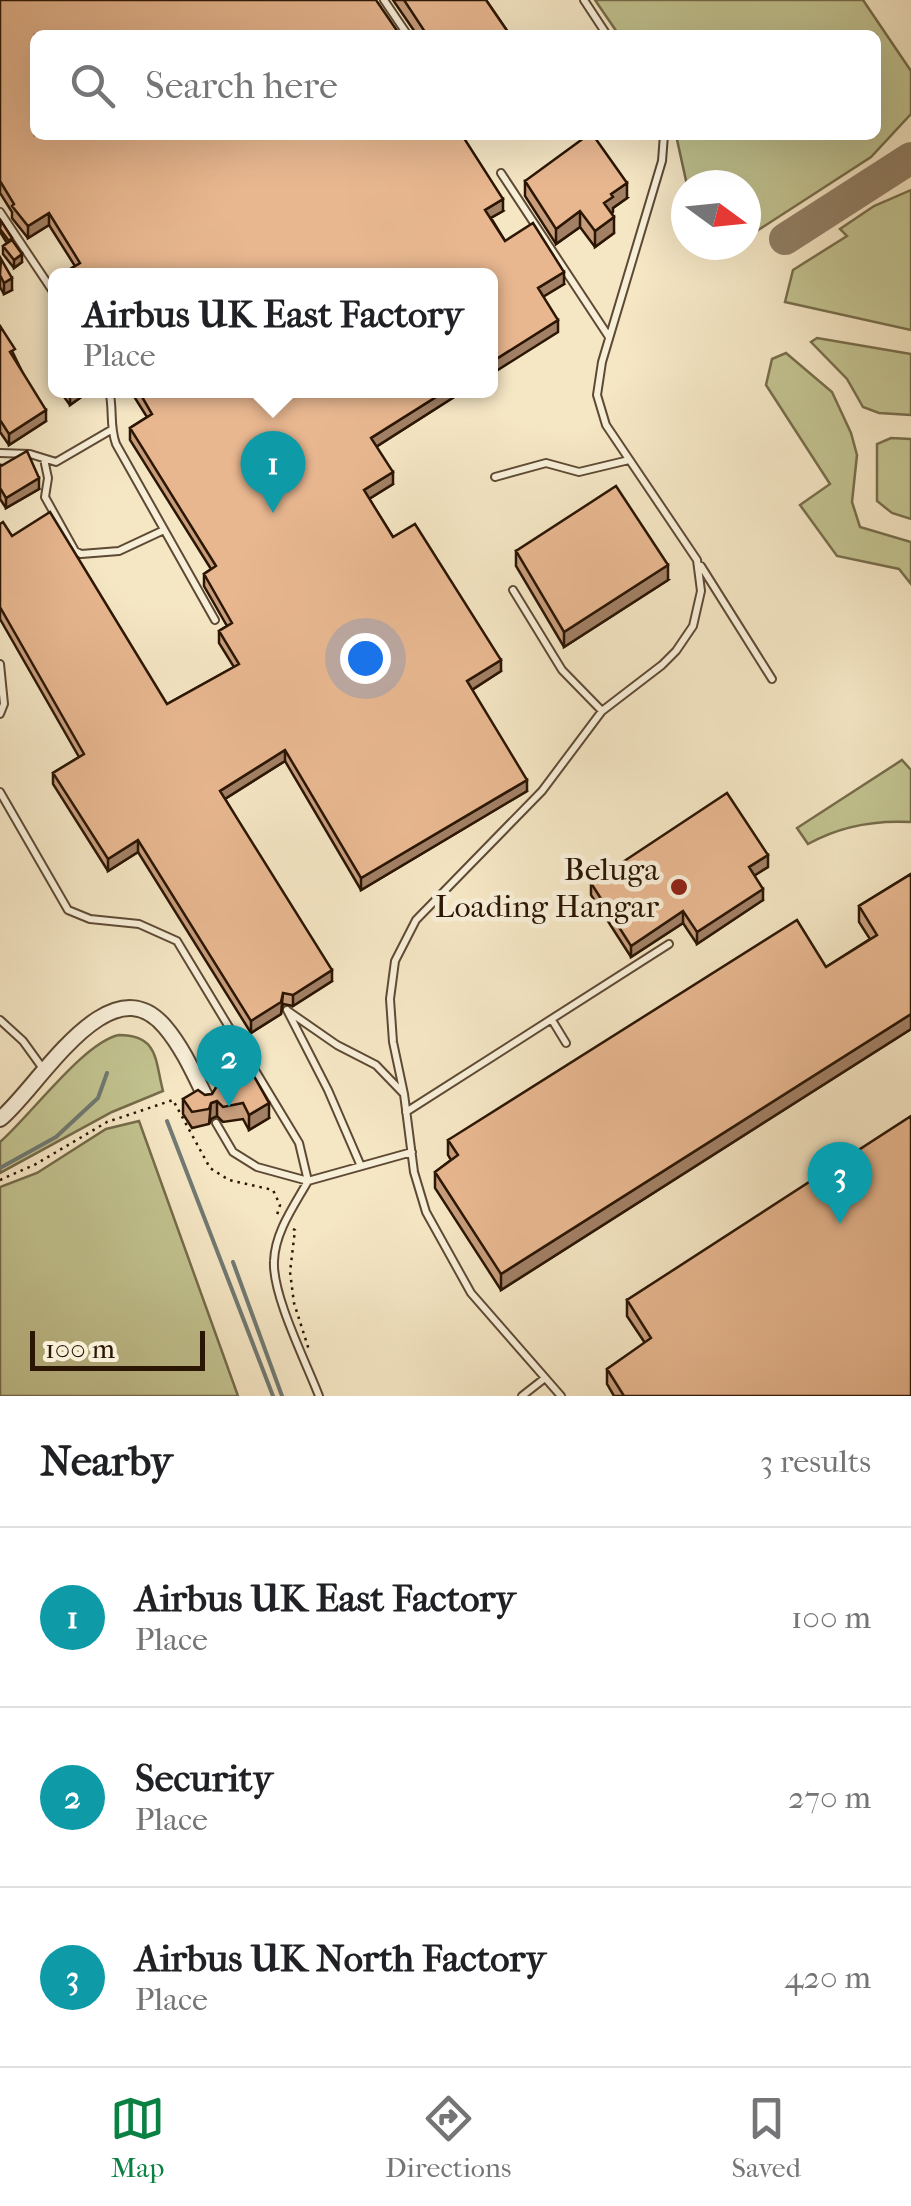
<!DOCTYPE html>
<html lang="en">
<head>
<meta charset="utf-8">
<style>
  :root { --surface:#fff; --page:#f6f6f6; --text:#202124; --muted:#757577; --line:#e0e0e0; --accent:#0b8043 }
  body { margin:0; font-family:"IM FELL French Canon",serif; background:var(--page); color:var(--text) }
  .compass { position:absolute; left:671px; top:170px; width:90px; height:90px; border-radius:50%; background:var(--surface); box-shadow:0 10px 40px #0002; rotate:105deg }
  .scale { position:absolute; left:30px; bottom:25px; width:175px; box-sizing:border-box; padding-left:10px; border:5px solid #2b1604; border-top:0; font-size:28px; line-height:35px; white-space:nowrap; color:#2b1604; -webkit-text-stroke:8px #f8efd9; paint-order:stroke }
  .you { position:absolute; left:365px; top:658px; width:35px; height:35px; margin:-25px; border:8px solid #fff; border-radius:50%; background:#1a73e8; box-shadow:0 0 0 15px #1a73e833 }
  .badge { display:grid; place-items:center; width:65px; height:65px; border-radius:50%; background:var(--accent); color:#fff; font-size:32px; font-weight:700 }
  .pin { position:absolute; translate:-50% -82px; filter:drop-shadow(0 2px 5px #0008) }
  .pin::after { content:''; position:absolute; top:52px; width:35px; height:30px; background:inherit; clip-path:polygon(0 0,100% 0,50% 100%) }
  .popup { position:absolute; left:48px; top:268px; width:450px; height:130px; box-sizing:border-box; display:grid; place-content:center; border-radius:15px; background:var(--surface); filter:drop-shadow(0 2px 8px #0005); font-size:32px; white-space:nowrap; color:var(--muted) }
  .popup b { font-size:38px; color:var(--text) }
  .popup::after { content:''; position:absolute; left:50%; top:100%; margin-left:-20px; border:20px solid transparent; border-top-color:var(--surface) }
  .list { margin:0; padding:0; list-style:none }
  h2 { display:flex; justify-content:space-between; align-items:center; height:130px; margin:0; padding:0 40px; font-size:42px }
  h2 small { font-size:32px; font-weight:400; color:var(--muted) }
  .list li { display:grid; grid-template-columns:65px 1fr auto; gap:30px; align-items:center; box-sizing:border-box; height:180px; padding:0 40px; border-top:2px solid var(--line) }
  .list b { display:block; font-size:38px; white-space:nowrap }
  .list p { margin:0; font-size:32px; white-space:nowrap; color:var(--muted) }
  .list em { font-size:32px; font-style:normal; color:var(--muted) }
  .icon { flex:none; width:55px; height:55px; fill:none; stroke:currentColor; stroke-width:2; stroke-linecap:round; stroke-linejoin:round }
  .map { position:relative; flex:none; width:911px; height:1396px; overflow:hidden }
  .search { position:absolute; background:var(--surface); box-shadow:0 10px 40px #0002; left:30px; right:30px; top:30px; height:110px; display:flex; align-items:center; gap:25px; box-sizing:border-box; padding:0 35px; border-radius:15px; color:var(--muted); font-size:38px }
  .sheet { height:670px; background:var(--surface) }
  nav { display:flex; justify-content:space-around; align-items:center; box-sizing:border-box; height:140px; border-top:2px solid var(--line); background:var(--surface); font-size:28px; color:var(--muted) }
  nav a { display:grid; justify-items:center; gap:5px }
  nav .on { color:var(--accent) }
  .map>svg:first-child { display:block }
  .green { fill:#c2c390; stroke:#766c4a; stroke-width:2.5 }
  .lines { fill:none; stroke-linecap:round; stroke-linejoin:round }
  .stream { stroke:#717a73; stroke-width:4 }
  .taxiway { stroke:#907e64; stroke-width:32 }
  .lane-casing { stroke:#5e4a34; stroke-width:10 }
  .street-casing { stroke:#5e4a34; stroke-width:18 }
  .path { stroke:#2b1604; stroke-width:2.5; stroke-dasharray:2.5 5; stroke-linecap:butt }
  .lane { stroke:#f8efd9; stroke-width:6 }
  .street { stroke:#f8efd9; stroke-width:14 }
  .wall { fill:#c89d7c; stroke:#2b1604; stroke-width:2.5 }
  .shaded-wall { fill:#a28065; stroke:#2b1604; stroke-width:2.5 }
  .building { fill:#e8b790; stroke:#2b1604; stroke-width:2.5 }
  .poi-dot { fill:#8f2418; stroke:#f8efd9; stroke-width:4 }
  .labels { text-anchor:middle; stroke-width:9; stroke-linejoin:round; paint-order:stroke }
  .poi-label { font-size:32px; fill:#2b1604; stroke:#f8efd9; text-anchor:end }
</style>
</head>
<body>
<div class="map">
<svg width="911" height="1396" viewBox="0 0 911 1396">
  <rect width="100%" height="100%" fill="#f5e6c4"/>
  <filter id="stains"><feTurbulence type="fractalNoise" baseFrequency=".002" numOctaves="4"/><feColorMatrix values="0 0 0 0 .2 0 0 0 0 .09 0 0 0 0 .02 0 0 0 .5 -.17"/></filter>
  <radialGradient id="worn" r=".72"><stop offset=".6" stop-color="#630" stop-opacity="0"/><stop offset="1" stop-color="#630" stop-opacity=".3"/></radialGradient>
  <path class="green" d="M 595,0 L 863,0 L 911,71 L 911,114 L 871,157 L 746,238 L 746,185 L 687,185 L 676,135 L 876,135 L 876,35 L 619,35 Z
    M 911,190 L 911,330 L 785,302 L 793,270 L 847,236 L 840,229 L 874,206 Z
    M 817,338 L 911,354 L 911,415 L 879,413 L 863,407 L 847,379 L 811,342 Z
    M 786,353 L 832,392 L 851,433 L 857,455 L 852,502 L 860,527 L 911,542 L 911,584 L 899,569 L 837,556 L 800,505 L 830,484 L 766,385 L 772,359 Z
    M 891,438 L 911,439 L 911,519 L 892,513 L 877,501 L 877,444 Z
    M 902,760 L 911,770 L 911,822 C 875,820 840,826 808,844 L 797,828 Z
    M 119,1035 C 159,1035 155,1061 163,1091 L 112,1112 L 0,1173 L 0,1142 C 31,1115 84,1042 119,1035 Z
    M 139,1121 L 238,1396 L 0,1396 L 0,1187 L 37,1173 L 106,1129 Z"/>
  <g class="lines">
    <path class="stream" d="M 167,1121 L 273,1396
      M 0,1168 L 56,1137 L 98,1098 L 107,1073
      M 233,1262 L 282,1396"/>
    <path class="taxiway" d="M 785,239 L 911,158"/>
    <defs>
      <path id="lane" d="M 384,0 L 407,34
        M 584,0 L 607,35
        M 501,173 L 609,337
        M 0,212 L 56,296
        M 109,390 C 114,410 109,425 116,444 L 215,620
        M 0,453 L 30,454 L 56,462 L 111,430
        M 44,459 L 48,478 L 45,497 L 75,551 L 81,554 L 119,551 L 164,530
        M 495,477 L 546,463 L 579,472 L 629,460
        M 701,566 L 772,679
        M 513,590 L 562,670 L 602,711
        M 0,664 L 4,704 L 0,714
        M 0,792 L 68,910 L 90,919 L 139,924 L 177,941 L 299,1143 L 308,1181 C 294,1206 275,1232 274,1261 C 272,1295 306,1362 319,1396
        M 287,1010 L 328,1090 L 360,1164
        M 288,1011 L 337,1045 L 376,1065 L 403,1093
        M 0,1020 L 23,1041 L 44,1070
        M 552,1020 L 566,1043
        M 406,1112 L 669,944
        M 216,1123 L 233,1152 L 257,1167 L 308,1181 L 412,1152
        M 522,1396 L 545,1378
        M 561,1396 L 471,1293 L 426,1212 L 414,1172 L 404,1094 L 393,1042 L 390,999 L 395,961 L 416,920 L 542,791 L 602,711 L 662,665 L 676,651 L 693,626 L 701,591 L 697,560 L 606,425 L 597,395 L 602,362 L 662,161 L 664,135"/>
      <path id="street" d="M 0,1119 C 37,1090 109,960 165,1027 C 183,1048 195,1076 207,1100"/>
    </defs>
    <use href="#lane" class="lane-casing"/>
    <use href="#street" class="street-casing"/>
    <path class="path" d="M 0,1180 L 36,1164 L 107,1122 L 173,1100 L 210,1168 L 229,1180 L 273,1190 L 280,1205 L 277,1215
      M 293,1229 L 295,1230 L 290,1272 L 294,1303 L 309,1350"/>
    <use href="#lane" class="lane"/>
    <use href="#street" class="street"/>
  </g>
  <path class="wall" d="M 0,0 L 503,211 L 491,218 L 505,241 L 564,284 L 543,296 L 558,332 L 490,276 L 64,276 L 64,273 L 75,266 L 49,225 L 28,238 L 12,218 L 12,212 L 0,193 Z
    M 393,0 L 486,0 L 510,35 L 417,35 Z
    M 525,181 L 627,198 L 613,208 L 612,214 L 614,233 L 595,247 L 580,227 L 556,244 L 525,196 Z
    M 0,222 L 12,240 L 22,262 L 14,268 L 3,254 L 3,246 L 7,243 L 0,232 Z
    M 0,260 L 12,290 L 4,294 L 0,287 Z
    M 0,326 L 46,421 L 9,445 L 0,432 Z
    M 56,362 L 56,385 L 50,377 L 50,366 Z
    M 59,390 L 91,390 L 70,405 Z
    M 130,390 L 465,390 L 376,447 L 393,484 L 369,499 L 393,537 L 501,671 L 472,690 L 527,791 L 361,890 L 285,761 L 225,799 L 332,981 L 293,1006 L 283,1004 L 281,1014 L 251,1033 L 138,852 L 108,871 L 53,784 L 53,773 L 79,757 L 0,619 L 0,524 L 167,704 L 234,667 L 219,643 L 219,631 L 227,626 L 204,586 L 204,574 L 211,569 L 130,440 L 130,428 L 147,417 Z
    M 0,464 L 1,466 L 39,489 L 6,508 L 0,499 Z
    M 516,551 L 668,580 L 564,647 L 516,566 Z
    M 768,867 L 754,875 L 763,900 L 697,944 L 683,923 L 631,957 L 591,895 L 591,883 Z
    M 911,874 L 911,1029 L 501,1290 L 435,1188 L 435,1172 L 451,1160 L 448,1155 L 448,1140 L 826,967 L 870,939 L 859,922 L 859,906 Z
    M 216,1079 L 269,1118 L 249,1130 L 243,1119 L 223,1122 L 217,1116 L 211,1119 L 209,1124 L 192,1128 L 183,1114 L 183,1099 L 212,1094 L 216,1088 Z
    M 627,1300 L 911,1396 L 614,1396 L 607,1384 L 607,1369 L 645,1343 L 627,1316 Z"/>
  <path class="shaded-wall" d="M 627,183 L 627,198 L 613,208 L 613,212 L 604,219 L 604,203 L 611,194 Z
    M 503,199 L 503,211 L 485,221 L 485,210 Z
    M 580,211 L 580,227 L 556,244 L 556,229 Z
    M 49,213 L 49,225 L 28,238 L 28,226 Z
    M 614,217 L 614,233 L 595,247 L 595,231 Z
    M 22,254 L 22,262 L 14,268 L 14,260 Z
    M 564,272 L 564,284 L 538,300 L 538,288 Z
    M 12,278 L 12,290 L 4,294 L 4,283 Z
    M 558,320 L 558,332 L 490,375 L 490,363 Z
    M 74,390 L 91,390 L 70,405 L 70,394 Z
    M 447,390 L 465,390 L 371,450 L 371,438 Z
    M 46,410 L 46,421 L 9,445 L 9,434 Z
    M 393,472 L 393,484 L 364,502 L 364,490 Z
    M 39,478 L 39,489 L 6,508 L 6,498 Z
    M 668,565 L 668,580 L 564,647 L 564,632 Z
    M 501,660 L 501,671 L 467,693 L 467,681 Z
    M 285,750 L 285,761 L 220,802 L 220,791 Z
    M 527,780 L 527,791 L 361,890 L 361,878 Z
    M 138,840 L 138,852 L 108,871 L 108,859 Z
    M 768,855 L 768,867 L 749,879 L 749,867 Z
    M 763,889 L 763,900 L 697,944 L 697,932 Z
    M 683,911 L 683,923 L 631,957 L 631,946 Z
    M 332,970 L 332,981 L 293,1006 L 293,995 Z
    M 283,993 L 281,1014 L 251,1033 L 251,1021 Z
    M 911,1014 L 911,1029 L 501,1290 L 501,1274 Z
    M 217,1101 L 217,1116 L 211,1119 L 209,1124 L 211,1103 Z
    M 269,1103 L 269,1118 L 249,1130 L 249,1115 Z"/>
  <path class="building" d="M 0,0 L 376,0 L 400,35 L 35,35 L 35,135 L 462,135 L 503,199 L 485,210 L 505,241 L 533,223 L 564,272 L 538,288 L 558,320 L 490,363 L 490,276 L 66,276 L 64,273 L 80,263 L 49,213 L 28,226 L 12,206 L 14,204 L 0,181 Z
    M 404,0 L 486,0 L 510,35 L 427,35 Z
    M 588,135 L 593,135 L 627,183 L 611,194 L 613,197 L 604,203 L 614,217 L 595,231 L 580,211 L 556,229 L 525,181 Z
    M 1,221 L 12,238 L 9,241 L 0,229 Z
    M 12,240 L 22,254 L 14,260 L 3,246 Z
    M 1,259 L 12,278 L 4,283 L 0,275 Z
    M 0,326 L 15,349 L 10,352 L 46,410 L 9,434 L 0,420 Z
    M 56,362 L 56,374 L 50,366 Z
    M 138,390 L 447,390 L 371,438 L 393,472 L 364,490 L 393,537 L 415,524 L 501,660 L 467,681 L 527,780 L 361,878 L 285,750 L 220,791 L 332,970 L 293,995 L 283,993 L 281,1002 L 251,1021 L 138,840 L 108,859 L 53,773 L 84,754 L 0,607 L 0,524 L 3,522 L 12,536 L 50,512 L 167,704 L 239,664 L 219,631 L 232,623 L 204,574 L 216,566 L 130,428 L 152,414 Z
    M 27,451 L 39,478 L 6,498 L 0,488 L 0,464 L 1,466 Z
    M 616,486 L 668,565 L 564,632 L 516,551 Z
    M 727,793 L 768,855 L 749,867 L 763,889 L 697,932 L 683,911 L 631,946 L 591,883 Z
    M 911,874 L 911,1014 L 501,1274 L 435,1172 L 458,1155 L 448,1140 L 797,920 L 826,967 L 877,935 L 859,906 Z
    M 246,1062 L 269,1103 L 249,1115 L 243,1103 L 223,1107 L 217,1101 L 211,1103 L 209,1109 L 192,1112 L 183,1099 L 198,1090 L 205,1095 L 212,1094 L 217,1086 L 216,1079 Z
    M 911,1116 L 911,1396 L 624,1396 L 607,1369 L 651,1338 L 627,1300 Z"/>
  <circle class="poi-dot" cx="679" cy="887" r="10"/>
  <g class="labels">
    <g class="poi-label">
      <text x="659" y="880">Beluga<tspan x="659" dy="37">Loading Hangar</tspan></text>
    </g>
  </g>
  <rect width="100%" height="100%" filter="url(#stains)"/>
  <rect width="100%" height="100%" fill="url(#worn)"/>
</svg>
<svg class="compass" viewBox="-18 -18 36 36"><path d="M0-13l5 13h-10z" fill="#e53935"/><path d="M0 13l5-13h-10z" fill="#757577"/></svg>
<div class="scale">100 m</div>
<div class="you"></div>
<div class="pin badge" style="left:273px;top:513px;background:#0f9aa8">1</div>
<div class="popup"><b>Airbus UK East Factory</b>Place</div>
<div class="pin badge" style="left:229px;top:1107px;background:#0f9aa8">2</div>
<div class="pin badge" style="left:840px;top:1224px;background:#0f9aa8">3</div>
<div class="search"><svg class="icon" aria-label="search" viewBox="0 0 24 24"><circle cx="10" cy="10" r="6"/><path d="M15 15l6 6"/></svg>Search here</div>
</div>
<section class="sheet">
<h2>Nearby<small>3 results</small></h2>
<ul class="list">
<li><span class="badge" style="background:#0f9aa8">1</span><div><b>Airbus UK East Factory</b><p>Place</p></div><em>100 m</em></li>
<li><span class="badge" style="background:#0f9aa8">2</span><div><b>Security</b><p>Place</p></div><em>270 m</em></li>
<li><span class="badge" style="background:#0f9aa8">3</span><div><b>Airbus UK North Factory</b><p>Place</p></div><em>420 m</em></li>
</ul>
</section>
<nav>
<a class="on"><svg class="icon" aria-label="map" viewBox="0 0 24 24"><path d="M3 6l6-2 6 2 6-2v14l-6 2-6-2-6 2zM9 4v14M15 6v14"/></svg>Map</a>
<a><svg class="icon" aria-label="directions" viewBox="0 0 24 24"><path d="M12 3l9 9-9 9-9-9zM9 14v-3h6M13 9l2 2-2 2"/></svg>Directions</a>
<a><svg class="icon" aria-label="saved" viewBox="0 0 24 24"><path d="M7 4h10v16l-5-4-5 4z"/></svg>Saved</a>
</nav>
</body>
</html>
